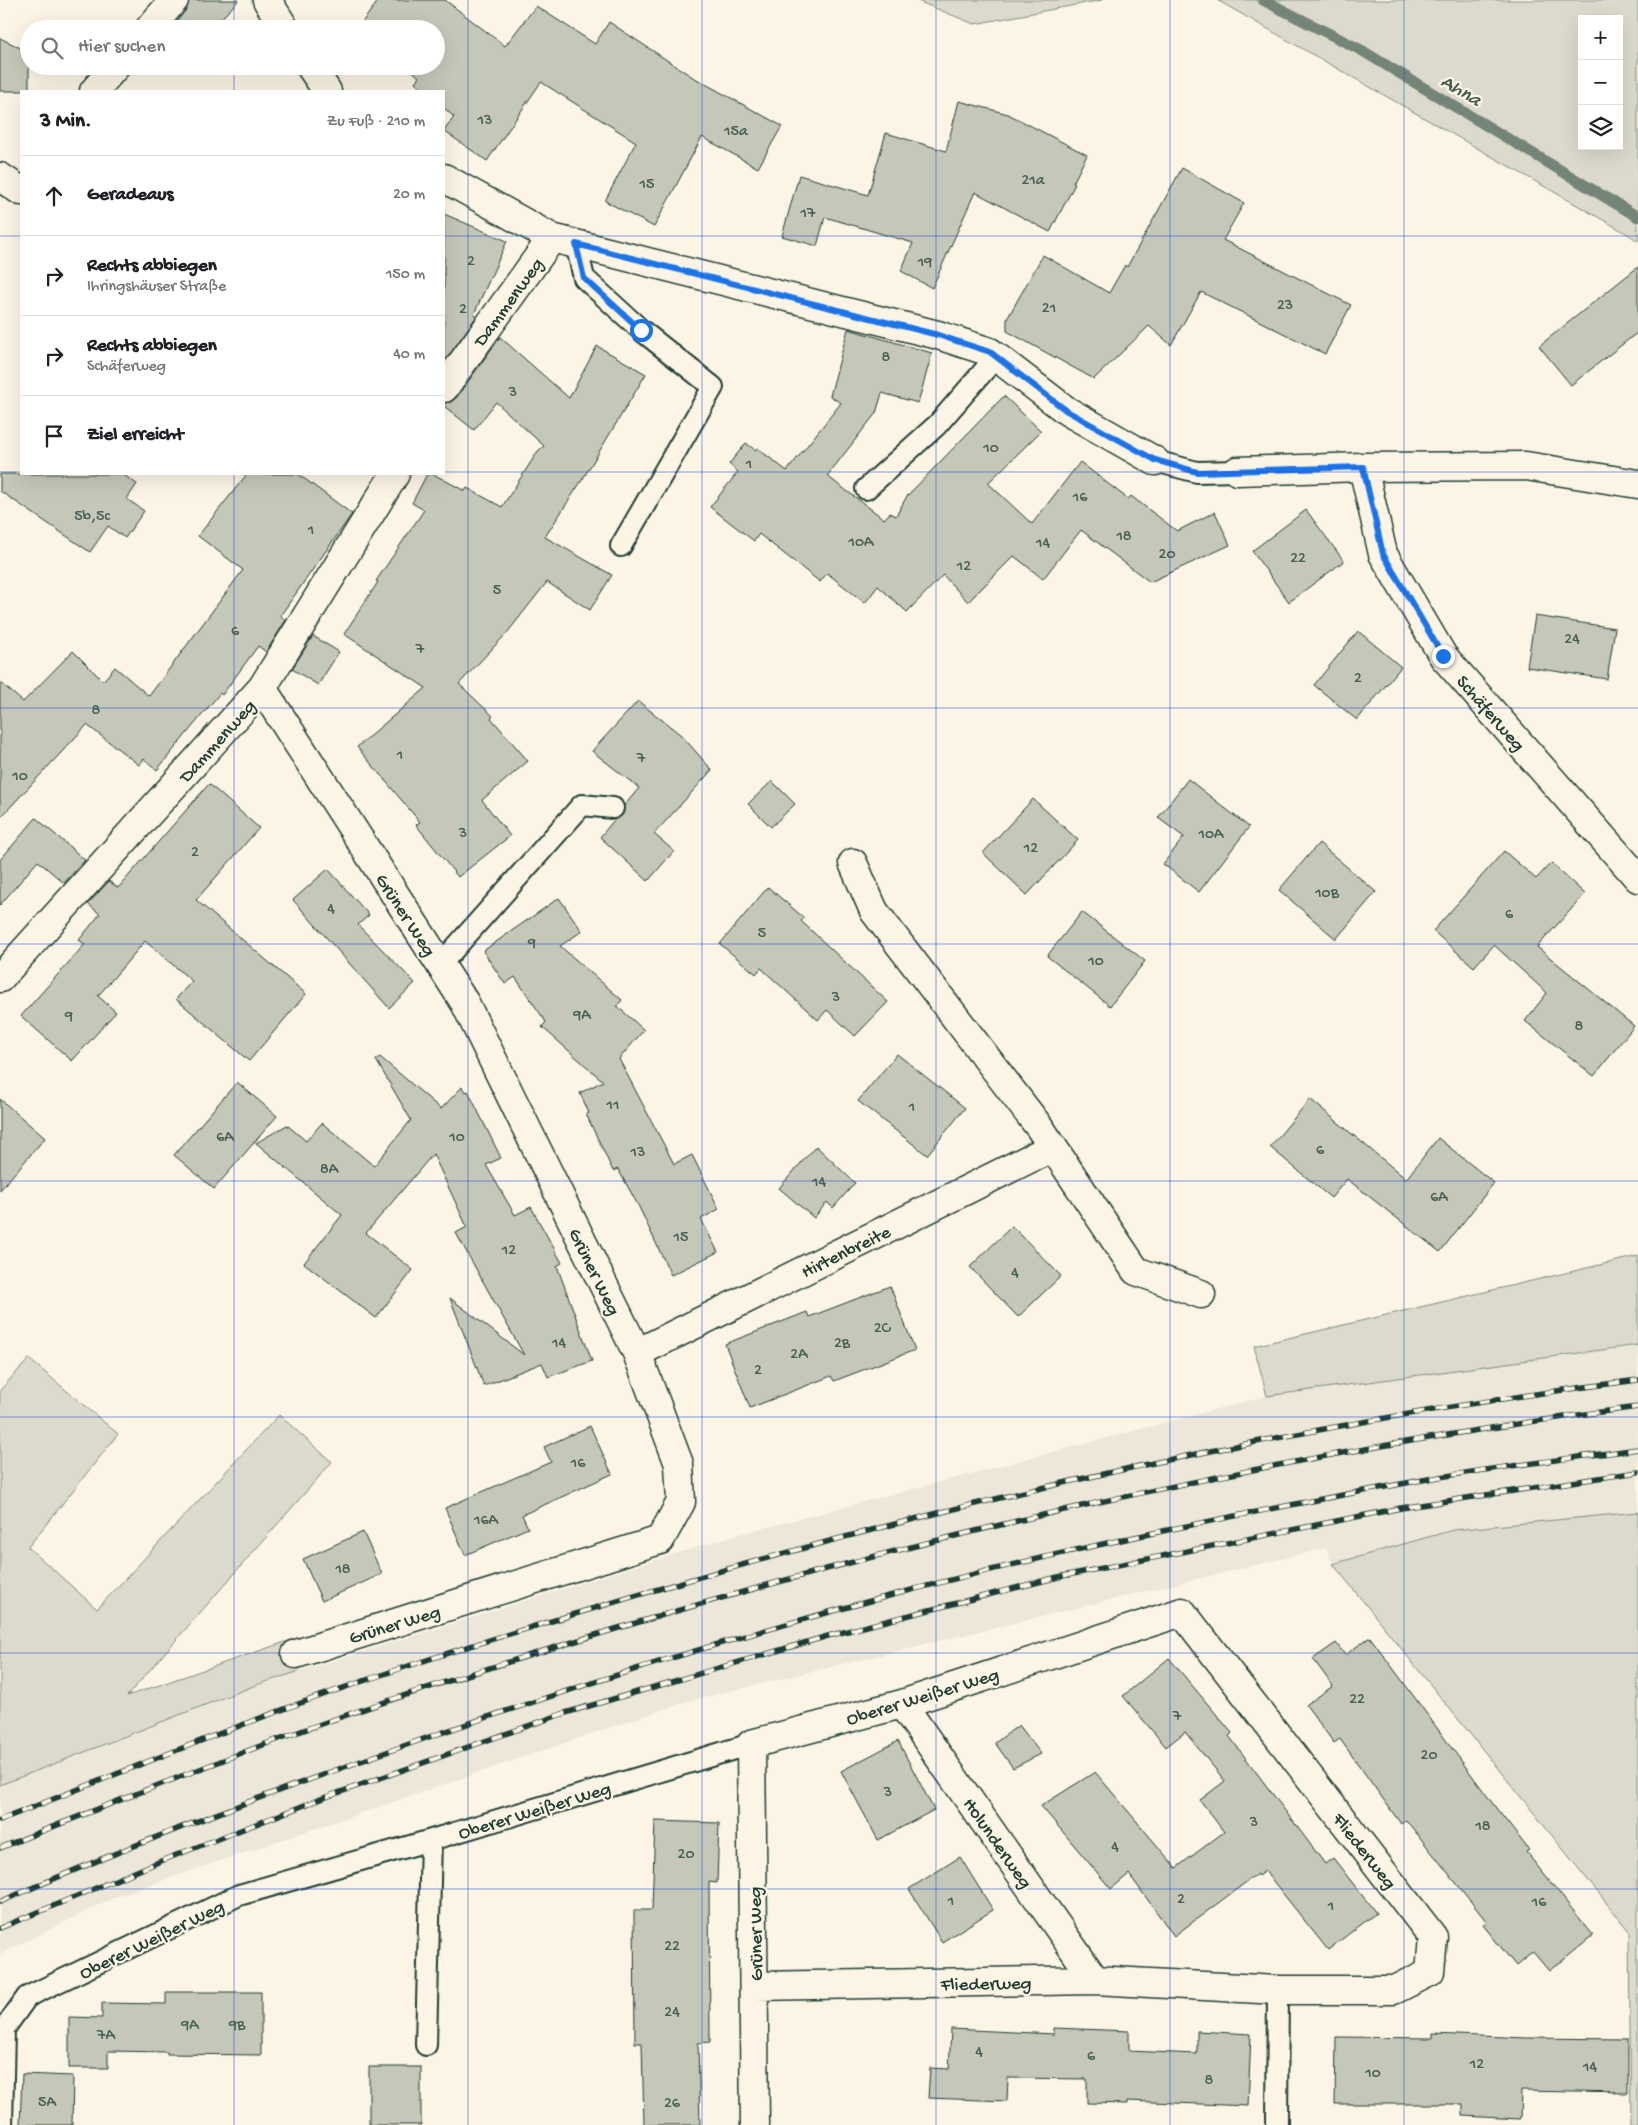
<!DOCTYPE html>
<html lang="de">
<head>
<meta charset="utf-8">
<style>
  :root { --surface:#fff; --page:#f6f6f6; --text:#202124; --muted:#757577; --line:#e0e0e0 }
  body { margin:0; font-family:"Gochi Hand",sans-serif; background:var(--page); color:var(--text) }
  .controls { position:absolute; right:15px; top:15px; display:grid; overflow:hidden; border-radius:0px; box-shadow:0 5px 20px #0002 }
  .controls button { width:45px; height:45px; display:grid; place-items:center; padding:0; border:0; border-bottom:1px solid var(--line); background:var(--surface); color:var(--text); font:25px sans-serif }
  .stop { position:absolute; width:15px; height:15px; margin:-11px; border:4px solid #1a73e8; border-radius:50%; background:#fff }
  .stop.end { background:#1a73e8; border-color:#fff; box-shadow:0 1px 5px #0008 }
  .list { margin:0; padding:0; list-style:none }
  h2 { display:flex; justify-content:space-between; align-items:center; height:65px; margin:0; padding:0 20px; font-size:21px }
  h2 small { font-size:16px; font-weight:400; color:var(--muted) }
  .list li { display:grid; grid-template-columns:32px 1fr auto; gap:15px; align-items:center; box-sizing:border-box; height:80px; padding:0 20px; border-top:1px solid var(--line) }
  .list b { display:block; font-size:19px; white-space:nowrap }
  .list p { margin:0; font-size:16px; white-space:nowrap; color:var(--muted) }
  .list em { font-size:16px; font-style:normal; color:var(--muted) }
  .icon { flex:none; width:28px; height:28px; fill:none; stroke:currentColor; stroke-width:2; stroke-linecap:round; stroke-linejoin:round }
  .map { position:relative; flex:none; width:1638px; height:2125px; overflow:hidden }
  .search { position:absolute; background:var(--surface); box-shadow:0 5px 20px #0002; left:20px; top:20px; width:425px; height:55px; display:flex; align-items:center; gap:12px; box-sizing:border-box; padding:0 18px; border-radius:28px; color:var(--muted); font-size:19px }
  .panel { position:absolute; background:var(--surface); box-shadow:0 5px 20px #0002; left:20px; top:90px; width:425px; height:385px; border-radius:0px }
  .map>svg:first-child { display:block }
  .built { fill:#ece7d8 }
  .green { fill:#dcdacc; stroke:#7e8c80; fill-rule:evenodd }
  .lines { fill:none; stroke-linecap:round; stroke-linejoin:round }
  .stream { stroke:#758479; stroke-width:11 }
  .building { fill:#c5c7b9; stroke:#1f3d34 }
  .service-casing { stroke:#1f3d34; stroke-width:24 }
  .minor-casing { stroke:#1f3d34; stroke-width:31 }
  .service { stroke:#fcf5e5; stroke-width:20 }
  .minor { stroke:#fcf5e5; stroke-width:28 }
  .rail-casing { stroke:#1f3d34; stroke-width:5.5 }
  .rail { stroke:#fcf5e5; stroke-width:4; stroke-dasharray:11; stroke-linecap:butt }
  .route { stroke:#1a73e8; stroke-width:6 }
  .grid { fill:none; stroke:#1d4ed8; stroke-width:1; stroke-opacity:0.55 }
  .labels { text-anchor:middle; stroke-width:4.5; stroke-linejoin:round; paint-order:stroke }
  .number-label { font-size:16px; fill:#486055 }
  .street-label { font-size:19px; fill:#1f3d34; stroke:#fcf5e5 }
  .water-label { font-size:20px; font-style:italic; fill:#435a51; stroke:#fcf5e5 }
</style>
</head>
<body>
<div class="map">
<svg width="1638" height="2125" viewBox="0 0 1638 2125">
  <rect width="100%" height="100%" fill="#fcf5e5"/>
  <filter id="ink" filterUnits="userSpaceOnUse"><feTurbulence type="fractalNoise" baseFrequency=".02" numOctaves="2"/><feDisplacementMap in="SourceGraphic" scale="10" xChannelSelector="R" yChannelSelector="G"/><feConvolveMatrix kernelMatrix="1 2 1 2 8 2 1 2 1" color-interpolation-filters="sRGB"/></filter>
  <g filter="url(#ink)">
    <path class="built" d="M 1638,1345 L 1638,1512 L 1453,1530 L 1333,1564 L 1326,1548 L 685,1702 L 115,1897 L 0,1954 L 0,1785 L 256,1685 L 729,1537 L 1267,1396 Z"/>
    <path class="green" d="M 915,0 L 1102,0 L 974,24 Z
      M 1217,0 L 1638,0 L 1638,241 L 1626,233 ZM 1582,19 L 1619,19 L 1619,146 L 1582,146 Z
      M 1638,1256 L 1638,1345 L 1267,1396 L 1254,1346 Z
      M 29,1359 L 118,1434 L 28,1547 L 97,1609 L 279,1415 L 332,1462 L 127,1696 L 291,1640 L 300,1671 L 256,1685 L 0,1785 L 0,1390 Z
      M 1638,1512 L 1638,2125 L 1631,2125 L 1629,1931 L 1333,1564 L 1453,1530 Z"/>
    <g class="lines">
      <path class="stream" d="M 1263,0 L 1361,50 L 1638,217"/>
    </g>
    <path class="building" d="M 189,0 L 239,0 L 211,29 L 170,29 L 186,10 Z
      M 379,0 L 445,0 L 505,46 L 536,6 L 595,44 L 609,22 L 691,76 L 782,126 L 758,168 L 702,137 L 654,227 L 605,201 L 636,142 L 541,82 L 487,161 L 444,131 L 454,117 L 444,108 L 444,91 L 426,91 L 415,82 L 419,77 L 407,66 L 436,66 L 436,29 L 365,29 L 360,25 Z
      M 0,38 L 29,52 L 29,91 L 0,91 Z
      M 959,101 L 1008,114 L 1087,155 L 1073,183 L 1075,184 L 1050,232 L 975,192 L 932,288 L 901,271 L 913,243 L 825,217 L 817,246 L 782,236 L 799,175 L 868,195 L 886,133 L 946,151 Z
      M 1182,168 L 1244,203 L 1223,240 L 1351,305 L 1325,354 L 1201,292 L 1171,345 L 1149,326 L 1094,379 L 1007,331 L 1007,319 L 1043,255 L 1109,293 L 1125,265 L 1127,267 Z
      M 444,214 L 507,241 L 474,314 L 476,317 L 444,362 Z
      M 1638,267 L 1638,332 L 1571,385 L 1539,346 Z
      M 848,329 L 932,353 L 918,403 L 882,393 L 876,413 L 827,476 L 884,519 L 890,513 L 896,516 L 907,496 L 1004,396 L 1041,431 L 988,483 L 1032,524 L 1080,462 L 1128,499 L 1131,496 L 1177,531 L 1215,512 L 1230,545 L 1150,582 L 1081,530 L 1043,579 L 1014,556 L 968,602 L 943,575 L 907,612 L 878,586 L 865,603 L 827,573 L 820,582 L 759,534 L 754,541 L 710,507 L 738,472 L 729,464 L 746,443 L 755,450 L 757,448 L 787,471 L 841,403 L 830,396 Z
      M 500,337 L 569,398 L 597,346 L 646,374 L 582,480 L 545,537 L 612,575 L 590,610 L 547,582 L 507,633 L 459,684 L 493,716 L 491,718 L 528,761 L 482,800 L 510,836 L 458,877 L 416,825 L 420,822 L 357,747 L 426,688 L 344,634 L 378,582 L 376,581 L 424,510 L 412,503 L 427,474 L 433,474 L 465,491 L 467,488 L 502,507 L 538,451 L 544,446 L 496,402 L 474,430 L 444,406 L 444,403 L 451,402 L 457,397 Z
      M 0,474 L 122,474 L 137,484 L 127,499 L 144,511 L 125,538 L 108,526 L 90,552 L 0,491 Z
      M 247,474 L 298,474 L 352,514 L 280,616 L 286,620 L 266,652 L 258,646 L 222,695 L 220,693 L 157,770 L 144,759 L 139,765 L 87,725 L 0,818 L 0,682 L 23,702 L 73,651 L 103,681 L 115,667 L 149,696 L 243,570 L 198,536 Z
      M 1306,510 L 1344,561 L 1289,602 L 1252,551 Z
      M 1535,616 L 1615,628 L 1607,679 L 1527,667 Z
      M 1358,631 L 1401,667 L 1357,720 L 1314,685 Z
      M 313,636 L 339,652 L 318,685 L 292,669 Z
      M 638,701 L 681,735 L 712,770 L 654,834 L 674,851 L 648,881 L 600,837 L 614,820 L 622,815 L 624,806 L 639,788 L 592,751 Z
      M 1188,779 L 1249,827 L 1199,892 L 1163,864 L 1184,837 L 1158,818 Z
      M 772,781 L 795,804 L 771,827 L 748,804 Z
      M 209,784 L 259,828 L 196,900 L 306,994 L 249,1061 L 176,999 L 192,981 L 145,941 L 98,996 L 116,1012 L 72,1061 L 21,1016 L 85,944 L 79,940 L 100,914 L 88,904 L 109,881 L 118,888 Z
      M 1033,799 L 1078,840 L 1027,895 L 983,853 Z
      M 36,818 L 85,860 L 64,883 L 38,861 L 0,905 L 0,860 Z
      M 1319,843 L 1376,892 L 1336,939 L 1279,890 Z
      M 1504,851 L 1536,879 L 1551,863 L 1585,894 L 1537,947 L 1634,1026 L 1594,1076 L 1525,1021 L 1547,993 L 1494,945 L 1474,967 L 1433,931 Z
      M 328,869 L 369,915 L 358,925 L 415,983 L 389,1008 L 293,900 Z
      M 768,887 L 804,918 L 801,921 L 888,1002 L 855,1036 L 827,1010 L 818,1020 L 761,968 L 756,974 L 720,944 Z
      M 559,898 L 582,931 L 560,946 L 622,1000 L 617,1006 L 644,1030 L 619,1059 L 674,1164 L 692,1155 L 719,1209 L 701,1219 L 718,1252 L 671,1275 L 639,1207 L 618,1169 L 613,1171 L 586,1114 L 589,1113 L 580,1093 L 603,1081 L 542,1027 L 546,1022 L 515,977 L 505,984 L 483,951 Z
      M 1082,912 L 1145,961 L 1110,1006 L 1047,956 Z
      M 897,1054 L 965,1108 L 927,1155 L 858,1101 Z
      M 380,1057 L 441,1109 L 462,1087 L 465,1092 L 468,1091 L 501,1158 L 486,1165 L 515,1215 L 531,1207 L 562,1263 L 557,1266 L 592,1361 L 548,1377 L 542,1363 L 484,1386 L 450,1298 L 524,1355 L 456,1233 L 467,1227 L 433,1154 L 366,1233 L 413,1270 L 376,1318 L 304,1263 L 342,1215 L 256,1143 L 287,1125 L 306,1141 L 322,1123 L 374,1166 L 411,1120 L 376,1060 Z
      M 237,1082 L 277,1116 L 214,1189 L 174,1155 Z
      M 0,1099 L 45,1138 L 0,1190 Z
      M 1310,1099 L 1406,1179 L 1438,1138 L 1494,1183 L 1440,1252 L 1347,1179 L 1331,1198 L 1270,1147 Z
      M 816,1146 L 855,1183 L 833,1208 L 827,1202 L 814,1218 L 779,1188 Z
      M 1012,1226 L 1061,1276 L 1018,1317 L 970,1267 Z
      M 890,1286 L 915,1350 L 834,1381 L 831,1376 L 750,1408 L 725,1344 L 807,1312 L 809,1317 Z
      M 590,1426 L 612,1474 L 522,1515 L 528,1528 L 465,1555 L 445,1508 L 551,1462 L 544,1447 Z
      M 363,1532 L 382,1574 L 322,1601 L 303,1559 Z
      M 1370,1637 L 1496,1808 L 1529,1850 L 1526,1852 L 1593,1935 L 1549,1971 L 1533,1952 L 1516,1966 L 1483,1925 L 1487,1922 L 1406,1820 L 1401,1824 L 1340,1739 L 1334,1743 L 1306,1705 L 1333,1686 L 1313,1659 L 1336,1643 L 1345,1655 Z
      M 1169,1658 L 1232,1733 L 1229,1736 L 1325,1864 L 1333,1858 L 1376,1913 L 1328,1950 L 1265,1871 L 1258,1876 L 1257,1874 L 1174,1936 L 1129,1874 L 1111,1889 L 1041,1806 L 1095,1772 L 1176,1868 L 1224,1832 L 1200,1800 L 1225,1781 L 1185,1732 L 1166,1747 L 1123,1696 Z
      M 1019,1725 L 1041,1754 L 1013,1768 L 995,1743 Z
      M 898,1741 L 934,1810 L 878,1840 L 841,1771 Z
      M 655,1821 L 719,1823 L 717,1883 L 709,1882 L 710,2042 L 698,2043 L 700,2125 L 644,2125 L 642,2043 L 635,2043 L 634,1910 L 652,1910 Z
      M 960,1857 L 993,1910 L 942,1942 L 909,1889 Z
      M 166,1992 L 261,1992 L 261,2055 L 167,2054 L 167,2052 L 108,2051 L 108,2068 L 69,2068 L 69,2017 L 102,2018 L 102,2003 L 166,2004 Z
      M 1054,2028 L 1129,2031 L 1129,2051 L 1197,2054 L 1197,2031 L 1251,2034 L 1248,2106 L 1127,2101 L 1127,2104 L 1087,2103 L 1087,2079 L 1008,2078 L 1007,2101 L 928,2098 L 930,2068 L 949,2069 L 951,2029 L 1054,2034 Z
      M 1433,2034 L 1527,2038 L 1628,2039 L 1628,2093 L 1521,2091 L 1520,2119 L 1463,2116 L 1463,2104 L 1335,2104 L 1336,2037 L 1433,2038 Z
      M 369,2067 L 421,2067 L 421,2125 L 369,2125 Z
      M 22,2074 L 73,2076 L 72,2125 L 20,2125 Z"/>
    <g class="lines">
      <defs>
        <path id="service" d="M 576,244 L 584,278 L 641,330 L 713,387 L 621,546
          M 1155,461 L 1197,472 L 1237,471
          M 866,489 L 937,425 L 996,357
          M 440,965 L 582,805 L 613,808
          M 426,2045 L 431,1840
          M 2,2125 L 4,2029 L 27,1997 L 239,1895 L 431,1840 L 751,1744
          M 1277,2125 L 1278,1990"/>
        <path id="minor" d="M 267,0 L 285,29
          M 149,29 L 174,0
          M 310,66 L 327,91
          M 94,91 L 116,66
          M 0,177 L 21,191
          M 444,178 L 552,238 L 938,335 L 990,352 L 1067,411 L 1155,461
          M 444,388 L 552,238
          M 1363,467 L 1383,554 L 1443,656 L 1638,878
          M 1237,471 L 1363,467 L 1526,466 L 1638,484
          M 262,688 L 465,1003 L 637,1353 L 679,1464 L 681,1502 L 660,1540 L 296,1654
          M 853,863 L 874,911 L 1040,1128 L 1136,1271 L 1201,1294
          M 0,978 L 262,688 L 395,474
          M 637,1353 L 1053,1147
          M 902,1704 L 1095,1980
          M 754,1986 L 1095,1980 L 1278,1990 L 1394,1990 L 1430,1972 L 1433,1937 L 1182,1612 L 902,1704 L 751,1744 L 755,2125"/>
      </defs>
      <use href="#service" class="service-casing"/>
      <use href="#minor" class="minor-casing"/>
      <use href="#service" class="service"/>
      <use href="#minor" class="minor"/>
      <defs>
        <path id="rail" d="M 0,1820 C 90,1785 180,1748 271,1714 C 388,1670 508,1634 628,1598 C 957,1500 1298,1423 1638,1380
          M 0,1848 C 92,1811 185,1774 279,1739 C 388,1699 500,1664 612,1630 C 947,1529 1290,1452 1638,1407
          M 0,1902 C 141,1840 286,1787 432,1736 C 578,1686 724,1640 874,1600 C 1047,1553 1224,1517 1401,1484 C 1479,1469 1559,1460 1638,1449
          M 0,1928 L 161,1861 L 315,1801 L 562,1714 L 828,1636 L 1058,1577 L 1401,1508 L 1638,1472"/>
      </defs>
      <use href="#rail" class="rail-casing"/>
      <use href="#rail" class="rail"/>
    </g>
  </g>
  <g class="lines" filter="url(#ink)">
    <path class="route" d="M 641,330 L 584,278 L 576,244 L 938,335 L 990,352 L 1067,411 L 1155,460 L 1197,472 L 1363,467 L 1383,554 L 1443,656"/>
  </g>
  <path class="grid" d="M 234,0 L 234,29M 468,0 L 468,2125M 702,0 L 702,2125M 936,0 L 936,2125M 1170,0 L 1170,2125M 1404,0 L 1404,2125M 234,66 L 234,91M 0,236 L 21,236M 444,236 L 1638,236M 0,472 L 21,472M 444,472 L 1638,472M 234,474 L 234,2125M 0,708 L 1638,708M 0,944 L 1638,944M 0,1181 L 1638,1181M 0,1417 L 1638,1417M 0,1653 L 1638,1653M 0,1889 L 1638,1889"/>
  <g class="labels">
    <g class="number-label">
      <text x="485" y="124">13</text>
      <text x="736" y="135">15a</text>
      <text x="1033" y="184">21a</text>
      <text x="647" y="188">15</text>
      <text x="808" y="217">17</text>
      <text x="471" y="265">2</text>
      <text x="925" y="266">19</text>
      <text x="1285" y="309">23</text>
      <text x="1049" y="312">21</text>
      <text x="463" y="313">2</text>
      <text x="886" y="361">8</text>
      <text x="513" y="396">3</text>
      <text x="991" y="452">10</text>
      <text x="749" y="468">1</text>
      <text x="1080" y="501">16</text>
      <text x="92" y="520">5b,5c</text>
      <text x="311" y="534">1</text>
      <text x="1124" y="540">18</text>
      <text x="861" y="546">10A</text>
      <text x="1043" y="547">14</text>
      <text x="1167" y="558">20</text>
      <text x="1298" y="562">22</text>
      <text x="964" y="570">12</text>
      <text x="497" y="594">5</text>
      <text x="235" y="635">6</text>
      <text x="1572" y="643">24</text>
      <text x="420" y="653">7</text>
      <text x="1358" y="682">2</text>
      <text x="96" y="714">8</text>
      <text x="400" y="759">1</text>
      <text x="641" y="762">7</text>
      <text x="20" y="780">10</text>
      <text x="463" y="837">3</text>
      <text x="1211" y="838">10A</text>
      <text x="1031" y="852">12</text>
      <text x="195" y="856">2</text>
      <text x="1327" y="897">10B</text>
      <text x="331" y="913">4</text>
      <text x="1509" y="918">6</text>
      <text x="762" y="937">5</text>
      <text x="532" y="947">9</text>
      <text x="1096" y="965">10</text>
      <text x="836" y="1001">3</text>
      <text x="582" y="1019">9A</text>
      <text x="69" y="1020">9</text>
      <text x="1579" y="1030">8</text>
      <text x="613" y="1109">11</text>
      <text x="912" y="1111">1</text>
      <text x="225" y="1141">6A</text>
      <text x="457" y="1141">10</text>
      <text x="1320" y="1154">6</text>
      <text x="638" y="1156">13</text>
      <text x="329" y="1173">8A</text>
      <text x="819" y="1186">14</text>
      <text x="1439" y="1201">6A</text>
      <text x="681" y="1241">15</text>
      <text x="509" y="1254">12</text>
      <text x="1015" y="1277">4</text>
      <text x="882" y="1332">2C</text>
      <text x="559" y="1347">14</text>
      <text x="842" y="1347">2B</text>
      <text x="799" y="1358">2A</text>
      <text x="758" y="1374">2</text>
      <text x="578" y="1467">16</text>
      <text x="486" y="1524">16A</text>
      <text x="343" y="1573">18</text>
      <text x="1357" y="1703">22</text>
      <text x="1177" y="1720">7</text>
      <text x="1429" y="1759">20</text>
      <text x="888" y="1796">3</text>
      <text x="1254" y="1826">3</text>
      <text x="1483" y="1830">18</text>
      <text x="1115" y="1851">4</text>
      <text x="686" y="1858">20</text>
      <text x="1181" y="1903">2</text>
      <text x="951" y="1905">1</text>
      <text x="1539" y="1906">16</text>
      <text x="1331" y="1910">1</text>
      <text x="672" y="1950">22</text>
      <text x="672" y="2016">24</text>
      <text x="190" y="2029">9A</text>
      <text x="237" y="2029">9B</text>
      <text x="106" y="2039">7A</text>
      <text x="979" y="2056">4</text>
      <text x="1091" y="2060">6</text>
      <text x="1477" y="2068">12</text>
      <text x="1590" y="2071">14</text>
      <text x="1373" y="2077">10</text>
      <text x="1209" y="2084">8</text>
      <text x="47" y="2106">5A</text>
      <text x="672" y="2107">26</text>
    </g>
    <g class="street-label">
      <text transform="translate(507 301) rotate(-54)" y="7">Dammenweg</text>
      <text transform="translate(1492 712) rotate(49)" y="7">Schäferweg</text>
      <text transform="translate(216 740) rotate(-48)" y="7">Dammenweg</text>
      <text transform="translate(407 914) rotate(57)" y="7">Grüner Weg</text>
      <text transform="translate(845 1250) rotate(-26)" y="7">Hirtenbreite</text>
      <text transform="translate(596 1271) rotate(64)" y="7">Grüner Weg</text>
      <text transform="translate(394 1623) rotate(-17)" y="7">Grüner Weg</text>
      <text transform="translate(922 1695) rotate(-17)" y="7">Oberer Weißer Weg</text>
      <text transform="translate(534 1809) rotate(-17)" y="7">Oberer Weißer Weg</text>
      <text transform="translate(999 1842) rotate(55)" y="7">Holunderweg</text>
      <text transform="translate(1366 1850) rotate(52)" y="7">Fliederweg</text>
      <text transform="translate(754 1934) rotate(-91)" y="7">Grüner Weg</text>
      <text transform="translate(151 1938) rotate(-26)" y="7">Oberer Weißer Weg</text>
      <text transform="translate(986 1982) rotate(-1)" y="7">Fliederweg</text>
    </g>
    <g class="water-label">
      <text transform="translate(1462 89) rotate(31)" y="7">Ahna</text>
    </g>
  </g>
</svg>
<div class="controls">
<button>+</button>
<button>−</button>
<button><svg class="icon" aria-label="layers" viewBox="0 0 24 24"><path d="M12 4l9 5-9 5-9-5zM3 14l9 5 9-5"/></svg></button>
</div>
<div class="stop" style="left:641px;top:330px"></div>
<div class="stop end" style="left:1443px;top:656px"></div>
<div class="search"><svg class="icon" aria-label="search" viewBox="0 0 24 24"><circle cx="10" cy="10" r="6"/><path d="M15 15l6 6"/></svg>Hier suchen</div>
<section class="panel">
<h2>3 Min.<small>Zu Fuß · 210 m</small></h2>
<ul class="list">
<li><svg class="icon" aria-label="ahead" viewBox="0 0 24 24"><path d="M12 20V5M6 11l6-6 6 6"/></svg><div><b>Geradeaus</b></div><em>20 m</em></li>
<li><svg class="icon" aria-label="right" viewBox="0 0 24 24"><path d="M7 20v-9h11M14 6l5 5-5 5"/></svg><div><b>Rechts abbiegen</b><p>Ihringshäuser Straße</p></div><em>150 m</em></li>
<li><svg class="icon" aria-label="right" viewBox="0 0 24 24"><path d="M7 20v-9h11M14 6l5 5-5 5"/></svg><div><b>Rechts abbiegen</b><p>Schäferweg</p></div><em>40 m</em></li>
<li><svg class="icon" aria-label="arrive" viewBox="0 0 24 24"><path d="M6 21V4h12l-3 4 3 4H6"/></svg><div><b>Ziel erreicht</b></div></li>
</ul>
</section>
</div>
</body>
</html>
